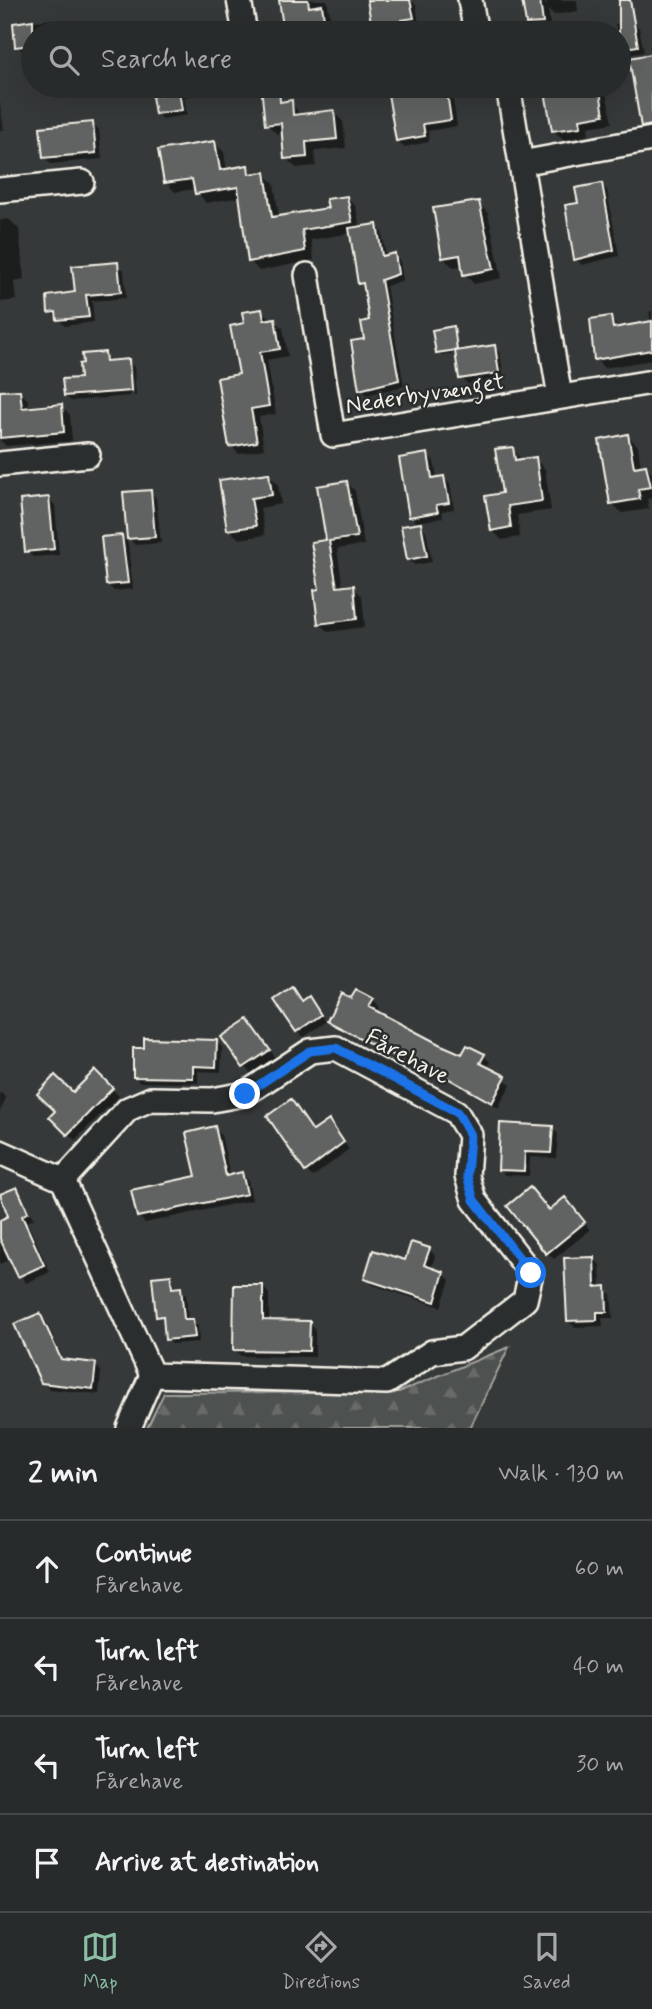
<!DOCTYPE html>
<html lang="en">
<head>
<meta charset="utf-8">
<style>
  :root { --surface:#282b2b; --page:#303333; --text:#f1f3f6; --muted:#a5a7a9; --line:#444747; --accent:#8abfa5 }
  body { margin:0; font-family:Mynerve,sans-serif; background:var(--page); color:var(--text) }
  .stop { position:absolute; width:21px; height:21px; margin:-16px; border:5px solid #1a73e8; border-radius:50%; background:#fff }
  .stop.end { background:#1a73e8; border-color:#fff; box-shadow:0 2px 7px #0008 }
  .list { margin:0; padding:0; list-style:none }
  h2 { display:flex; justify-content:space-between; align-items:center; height:91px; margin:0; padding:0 28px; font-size:30px }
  h2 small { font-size:23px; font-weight:400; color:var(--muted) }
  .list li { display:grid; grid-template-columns:46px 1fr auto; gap:21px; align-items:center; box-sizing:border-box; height:98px; padding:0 28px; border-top:2px solid var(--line) }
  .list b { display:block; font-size:26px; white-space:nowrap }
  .list p { margin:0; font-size:23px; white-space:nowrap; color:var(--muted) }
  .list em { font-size:23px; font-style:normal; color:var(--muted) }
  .icon { flex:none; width:38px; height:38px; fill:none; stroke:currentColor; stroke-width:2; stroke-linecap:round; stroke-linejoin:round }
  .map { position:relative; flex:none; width:652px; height:1428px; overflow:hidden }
  .search { position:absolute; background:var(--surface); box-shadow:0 7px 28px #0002; left:21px; right:21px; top:21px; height:77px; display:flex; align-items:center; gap:18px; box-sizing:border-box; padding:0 24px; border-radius:38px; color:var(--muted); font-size:26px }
  .sheet { height:483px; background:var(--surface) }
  nav { display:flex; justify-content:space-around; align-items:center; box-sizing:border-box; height:98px; border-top:2px solid var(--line); background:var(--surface); font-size:19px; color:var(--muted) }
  nav a { display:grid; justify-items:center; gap:4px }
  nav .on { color:var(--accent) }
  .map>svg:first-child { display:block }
  .forest { fill:url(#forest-firs); stroke:#a1a19c; stroke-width:2 }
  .shadow { fill:#0007 }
  .building { fill:#616362; stroke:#f4f1e8; stroke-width:2 }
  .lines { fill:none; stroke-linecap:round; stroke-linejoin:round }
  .minor-casing { stroke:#f4f1e8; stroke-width:28 }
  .minor { stroke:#2a2d2e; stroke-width:23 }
  .route { stroke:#1a73e8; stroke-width:9 }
  .labels { text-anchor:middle; stroke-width:5; stroke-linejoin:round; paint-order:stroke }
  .street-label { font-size:24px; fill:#f4f1e8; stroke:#2a2d2e }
</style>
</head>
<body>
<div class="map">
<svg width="652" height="1428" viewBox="0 0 652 1428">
  <defs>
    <pattern id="forest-firs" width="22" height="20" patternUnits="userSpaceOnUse" patternTransform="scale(1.75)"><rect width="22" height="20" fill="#4e514f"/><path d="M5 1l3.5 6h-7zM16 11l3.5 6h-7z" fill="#686a68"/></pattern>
  </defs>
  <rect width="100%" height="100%" fill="#363939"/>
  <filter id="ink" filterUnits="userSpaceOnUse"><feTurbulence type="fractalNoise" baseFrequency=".0143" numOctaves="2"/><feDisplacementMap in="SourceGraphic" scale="14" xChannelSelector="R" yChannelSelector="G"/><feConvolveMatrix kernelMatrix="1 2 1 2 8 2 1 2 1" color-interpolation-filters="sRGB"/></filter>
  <g filter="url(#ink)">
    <path class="forest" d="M 509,1347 L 470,1428 L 147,1428 L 164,1393 L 399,1392 Z"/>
    <path class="shadow" d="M 281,0 L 327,0 L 333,33 L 286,33 Z
      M 369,0 L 411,0 L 416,5 L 419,24 L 407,26 L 408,33 L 375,33 Z
      M 524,0 L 541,0 L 547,5 L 546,0 L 577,0 L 578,11 L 554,15 L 548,9 L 551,33 L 529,33 Z
      M 53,19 L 63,31 L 96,28 L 101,33 L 33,33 L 33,55 L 27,56 L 17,46 L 16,23 Z
      M 633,21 L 639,28 L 644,52 L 626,55 L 620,49 L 615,24 Z
      M 172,86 L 231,86 L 231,89 L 184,97 L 187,115 L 162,119 L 156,113 L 173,94 Z
      M 535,86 L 581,86 L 582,90 L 598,87 L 607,96 L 612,123 L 588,127 L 589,135 L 563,140 L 554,131 L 547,90 L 541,91 Z
      M 445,87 L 452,93 L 457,126 L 428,131 L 429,142 L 404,147 L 397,140 Z
      M 0,102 L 4,130 L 0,130 Z
      M 291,102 L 301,116 L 334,112 L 343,122 L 346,148 L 315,151 L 316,166 L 296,168 L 286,158 L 283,133 L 277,134 L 267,124 Z
      M 93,124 L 99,130 L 102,159 L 51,164 L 44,157 Z
      M 214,143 L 224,152 L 227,171 L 247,167 L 255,175 L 264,174 L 274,183 L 279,218 L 330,209 L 347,197 L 356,207 L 360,228 L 376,225 L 382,232 L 386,257 L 394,255 L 400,261 L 403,280 L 386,286 L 404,386 L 367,395 L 361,389 L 371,321 L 366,289 L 360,283 L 351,233 L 311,240 L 314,260 L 259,271 L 250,261 L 241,197 L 206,203 L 195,189 L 175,192 L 166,183 Z
      M 601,184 L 607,190 L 619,256 L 582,265 L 576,259 Z
      M 478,203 L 488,213 L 502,278 L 474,284 L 465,274 L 463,266 L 453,267 L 443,258 Z
      M 9,219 L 19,229 L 24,280 L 14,282 L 16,300 L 0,302 L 0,220 Z
      M 117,264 L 124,270 L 126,298 L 92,301 L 94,322 L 65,326 L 50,312 Z
      M 261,311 L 283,328 L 288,356 L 267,360 L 276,414 L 259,417 L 264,449 L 239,454 L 231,446 L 246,325 Z
      M 652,311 L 652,360 L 604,368 L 596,359 L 591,333 L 610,317 L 619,329 L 651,323 L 649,312 Z
      M 453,328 L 459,352 L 494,347 L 500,353 L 504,379 L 468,384 L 461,378 L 457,353 L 440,355 L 438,353 Z
      M 104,354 L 110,362 L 128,361 L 134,367 L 136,396 L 134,396 L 131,365 L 127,365 L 130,396 L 71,401 L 65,396 Z
      M 19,391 L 28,400 L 29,409 L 61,406 L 70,415 L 72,441 L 6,446 L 0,440 L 0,393 Z
      M 628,436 L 638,446 L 641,468 L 646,467 L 652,473 L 652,498 L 647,499 L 649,509 L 622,513 L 612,503 Z
      M 512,449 L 523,461 L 535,459 L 545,469 L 551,510 L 517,515 L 520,537 L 502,540 L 492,530 L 504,494 Z
      M 427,455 L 434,461 L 437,479 L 444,478 L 450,484 L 454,509 L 442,511 L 443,518 L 418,522 L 426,531 L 432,562 L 415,565 L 408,559 L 419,525 L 411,516 Z
      M 268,474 L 278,484 L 281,504 L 260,508 L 265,535 L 239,539 L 229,529 L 221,481 Z
      M 347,483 L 355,491 L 364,545 L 337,549 L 343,588 L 353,587 L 362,596 L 365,627 L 328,632 L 319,623 L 321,591 L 328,542 Z
      M 150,492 L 156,498 L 161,543 L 135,545 L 129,538 Z
      M 48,499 L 55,505 L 59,555 L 33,557 L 26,551 Z
      M 122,537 L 128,543 L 133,589 L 114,591 L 107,584 Z
      M 293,989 L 303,1002 L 309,998 L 326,1022 L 304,1037 L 297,1031 Z
      M 373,1000 L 379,1007 L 376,1013 L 463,1056 L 484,1056 L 490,1062 L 487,1068 L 511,1084 L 498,1108 L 412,1059 L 409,1065 L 329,1021 L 352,1001 Z
      M 248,1021 L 275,1057 L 251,1074 L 224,1037 Z
      M 216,1042 L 222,1047 L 221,1072 L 198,1071 L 198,1083 L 140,1082 L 135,1077 Z
      M 95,1073 L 119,1096 L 75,1140 L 51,1117 Z
      M 0,1092 L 6,1098 L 0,1112 Z
      M 297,1108 L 314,1132 L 328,1122 L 349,1149 L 313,1177 L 306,1171 Z
      M 214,1128 L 221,1135 L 230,1176 L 242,1174 L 248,1180 L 252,1200 L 145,1223 L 138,1216 L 198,1177 Z
      M 552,1128 L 558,1134 L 556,1158 L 530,1157 L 529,1176 L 505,1175 L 499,1169 Z
      M 16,1189 L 34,1219 L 27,1222 L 50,1272 L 26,1283 L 11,1259 L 0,1264 L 0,1222 L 10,1217 L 0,1196 Z
      M 571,1206 L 590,1230 L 554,1259 L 547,1253 L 549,1211 Z
      M 429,1249 L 435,1256 L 431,1270 L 443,1274 L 450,1280 L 441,1307 L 373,1285 L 366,1279 Z
      M 593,1258 L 600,1265 L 601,1288 L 611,1294 L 613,1318 L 602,1318 L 603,1326 L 575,1327 L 568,1321 Z
      M 170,1277 L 176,1289 L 186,1294 L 188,1321 L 198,1326 L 199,1342 L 172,1344 L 167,1339 L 165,1321 L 157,1316 Z
      M 263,1287 L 269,1294 L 269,1322 L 309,1323 L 315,1329 L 315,1357 L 241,1356 L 235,1349 Z
      M 39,1315 L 46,1321 L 64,1361 L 95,1364 L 101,1371 L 99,1394 L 49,1389 L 43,1382 Z"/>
    <path class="building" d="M 279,0 L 308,0 L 309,7 L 322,5 L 325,26 L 312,28 L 313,31 L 284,33 Z
      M 367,0 L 410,0 L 414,18 L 401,20 L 403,31 L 373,33 Z
      M 522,0 L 540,0 L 543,23 L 526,24 Z
      M 619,0 L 630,0 L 638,46 L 619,49 Z
      M 33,20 L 33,45 L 15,47 L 13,23 Z
      M 652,54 L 652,125 L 641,127 L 629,58 Z
      M 261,86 L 279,86 L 280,102 L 292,100 L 293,115 L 334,110 L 337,139 L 306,142 L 307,157 L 284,159 L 281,123 L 265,125 Z
      M 446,86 L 451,120 L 423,124 L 425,136 L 396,141 L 388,94 Z
      M 544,86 L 574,86 L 575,90 L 599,86 L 604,115 L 580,119 L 581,127 L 552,131 Z
      M 179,91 L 182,110 L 155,114 L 152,96 Z
      M 93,122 L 96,153 L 43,158 L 40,127 Z
      M 215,141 L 220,170 L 248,165 L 249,174 L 265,172 L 272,217 L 328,208 L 326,199 L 347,196 L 352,222 L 302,230 L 305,251 L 248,262 L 238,187 L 195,194 L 192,179 L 164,183 L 158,150 Z
      M 602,183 L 614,250 L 574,260 L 565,205 L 578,203 L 575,188 Z
      M 479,201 L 494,269 L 463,275 L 460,255 L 442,258 L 433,208 Z
      M 377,224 L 382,256 L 395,253 L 398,274 L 381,280 L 399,380 L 359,390 L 351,341 L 364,339 L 361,322 L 369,320 L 363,283 L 358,284 L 349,228 Z
      M 118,262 L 121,292 L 86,295 L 89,317 L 57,320 L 56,312 L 48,313 L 47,296 L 75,292 L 72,266 Z
      M 262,309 L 264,320 L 275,318 L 280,349 L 260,352 L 269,406 L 251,409 L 257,442 L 229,447 L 217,378 L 239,374 L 230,326 L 244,323 L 242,312 Z
      M 611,316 L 613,328 L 652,321 L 652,350 L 594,360 L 590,319 Z
      M 454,326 L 457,350 L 436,353 L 432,330 Z
      M 495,345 L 499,373 L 459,379 L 455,351 Z
      M 105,352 L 106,361 L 129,359 L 131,391 L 64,396 L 62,379 L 80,378 L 79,364 L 83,363 L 82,354 Z
      M 20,390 L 22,408 L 62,404 L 64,432 L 0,438 L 0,391 Z
      M 628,434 L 634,467 L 646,465 L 651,487 L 638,489 L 640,499 L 610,504 L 599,440 Z
      M 513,447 L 515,460 L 536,457 L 542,501 L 508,506 L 511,527 L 491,531 L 485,496 L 502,493 L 495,449 Z
      M 428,453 L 432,478 L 444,476 L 449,503 L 436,505 L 438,512 L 409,517 L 399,458 Z
      M 269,473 L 272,495 L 251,498 L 256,526 L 227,530 L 219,480 Z
      M 347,481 L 357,537 L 329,541 L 337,587 L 354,585 L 357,619 L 318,624 L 314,590 L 319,589 L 311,542 L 326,540 L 317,486 Z
      M 151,490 L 155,537 L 127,539 L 123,492 Z
      M 49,497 L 54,549 L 25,552 L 20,500 Z
      M 421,523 L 427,556 L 407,560 L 401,526 Z
      M 122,535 L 128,583 L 106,585 L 101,537 Z
      M 293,987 L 302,1001 L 309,996 L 321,1015 L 296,1032 L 274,1000 Z
      M 356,990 L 374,999 L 369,1007 L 439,1044 L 462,1054 L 467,1045 L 485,1054 L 480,1063 L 506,1076 L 492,1103 L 405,1054 L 402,1060 L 327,1021 L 341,993 L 351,998 Z
      M 248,1019 L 270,1050 L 243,1068 L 221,1037 Z
      M 144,1038 L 217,1040 L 216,1067 L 193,1066 L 193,1078 L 133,1077 L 133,1048 L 144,1048 Z
      M 95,1070 L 113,1088 L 67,1135 L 49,1117 L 55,1111 L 37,1094 L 55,1075 L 73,1092 Z
      M 291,1099 L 313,1131 L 329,1120 L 344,1142 L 305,1172 L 267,1116 Z
      M 500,1123 L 553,1126 L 551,1153 L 525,1152 L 524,1171 L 498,1170 Z
      M 215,1126 L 226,1176 L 242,1172 L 247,1194 L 137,1217 L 131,1190 L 196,1176 L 186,1133 Z
      M 17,1187 L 28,1212 L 22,1216 L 44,1265 L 18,1277 L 0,1239 L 0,1220 L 8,1216 L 0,1194 Z
      M 530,1187 L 549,1210 L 565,1197 L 585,1222 L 546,1254 L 507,1206 Z
      M 411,1242 L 430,1248 L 424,1265 L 444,1272 L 435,1302 L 364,1279 L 373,1250 L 405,1260 Z
      M 594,1257 L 595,1287 L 606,1286 L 607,1312 L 597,1312 L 597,1320 L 567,1321 L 564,1258 Z
      M 171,1275 L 172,1288 L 181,1287 L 184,1319 L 193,1319 L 195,1337 L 165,1340 L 163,1316 L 156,1317 L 152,1277 Z
      M 234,1285 L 263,1285 L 263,1320 L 310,1321 L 309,1351 L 233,1350 Z
      M 40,1313 L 61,1359 L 96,1363 L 93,1389 L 41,1383 L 14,1324 Z"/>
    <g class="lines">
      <defs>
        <path id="minor" d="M 239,0 L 245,33
          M 470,0 L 476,33
          M 508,86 L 560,397
          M 521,163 L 652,139
          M 0,190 L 82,182
          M 307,275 L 333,435 L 652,382
          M 0,464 L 88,455
          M 0,1152 L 63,1180 L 152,1375
          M 63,1180 L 128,1109 L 151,1099 L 212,1100 L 245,1094 L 310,1051 L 336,1048 L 456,1112 L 470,1135 L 467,1176 L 474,1200 L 531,1273 L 525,1300 L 463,1348 L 432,1352 L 387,1382 L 152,1375 L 129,1428"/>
      </defs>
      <use href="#minor" class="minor-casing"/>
      <use href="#minor" class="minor"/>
    </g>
  </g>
  <g class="lines" filter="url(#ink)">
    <path class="route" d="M 245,1094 L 310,1051 L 336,1048 L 457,1112 L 470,1135 L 467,1176 L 474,1200 L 531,1273"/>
  </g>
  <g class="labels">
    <g class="street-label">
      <text transform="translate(425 393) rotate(-9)" y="8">Nederbyvænget</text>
      <text transform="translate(408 1056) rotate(28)" y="8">Fårehave</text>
    </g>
  </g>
</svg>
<div class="stop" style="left:531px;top:1273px"></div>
<div class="stop end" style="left:245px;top:1094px"></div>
<div class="search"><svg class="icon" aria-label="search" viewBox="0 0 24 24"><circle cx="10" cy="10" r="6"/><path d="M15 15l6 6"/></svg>Search here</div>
</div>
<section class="sheet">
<h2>2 min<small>Walk · 130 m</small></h2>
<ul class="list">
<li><svg class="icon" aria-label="ahead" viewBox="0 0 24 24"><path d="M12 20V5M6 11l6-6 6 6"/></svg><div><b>Continue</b><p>Fårehave</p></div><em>60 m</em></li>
<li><svg class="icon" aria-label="left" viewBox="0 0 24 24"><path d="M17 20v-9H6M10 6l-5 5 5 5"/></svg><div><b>Turn left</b><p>Fårehave</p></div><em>40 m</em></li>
<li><svg class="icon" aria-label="left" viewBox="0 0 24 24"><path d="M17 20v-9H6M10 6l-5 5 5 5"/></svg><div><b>Turn left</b><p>Fårehave</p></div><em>30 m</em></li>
<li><svg class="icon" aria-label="arrive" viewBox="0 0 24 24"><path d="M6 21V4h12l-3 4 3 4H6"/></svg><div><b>Arrive at destination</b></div></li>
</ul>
</section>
<nav>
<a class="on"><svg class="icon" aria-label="map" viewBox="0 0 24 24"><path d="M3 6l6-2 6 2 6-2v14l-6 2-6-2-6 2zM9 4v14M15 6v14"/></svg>Map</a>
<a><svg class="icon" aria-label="directions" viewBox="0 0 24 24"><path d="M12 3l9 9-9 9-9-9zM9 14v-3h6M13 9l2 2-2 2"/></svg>Directions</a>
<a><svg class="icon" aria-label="saved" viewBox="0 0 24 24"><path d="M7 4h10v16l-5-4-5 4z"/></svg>Saved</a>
</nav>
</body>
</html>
